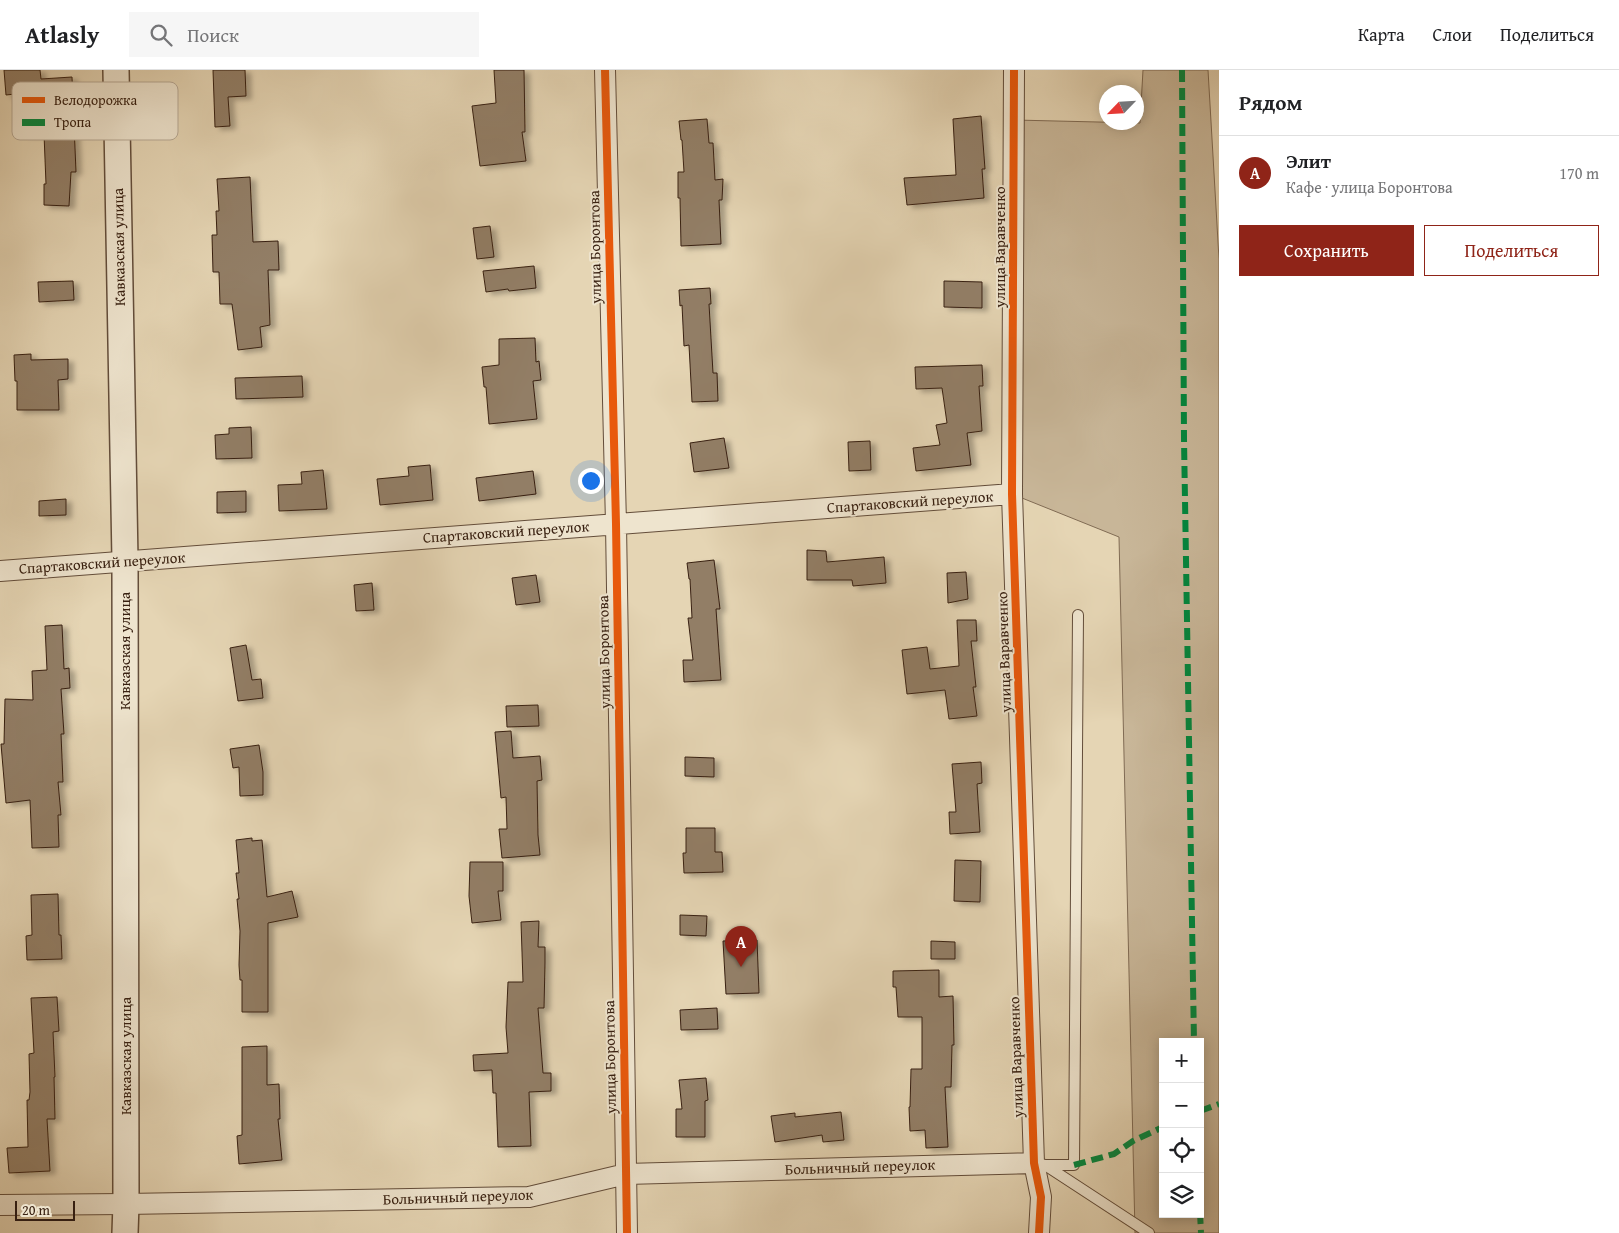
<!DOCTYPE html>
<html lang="ru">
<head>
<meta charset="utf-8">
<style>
  :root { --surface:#fff; --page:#f6f6f6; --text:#202124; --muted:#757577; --line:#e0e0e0; --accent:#8f2418 }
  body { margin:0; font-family:"Gentium Book Plus",serif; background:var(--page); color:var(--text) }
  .controls { position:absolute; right:15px; bottom:15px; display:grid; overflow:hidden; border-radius:0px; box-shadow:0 2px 12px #0003 }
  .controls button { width:45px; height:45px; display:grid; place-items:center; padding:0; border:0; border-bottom:1px solid var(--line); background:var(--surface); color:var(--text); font:25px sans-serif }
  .compass { position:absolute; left:1099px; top:15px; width:45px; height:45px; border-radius:50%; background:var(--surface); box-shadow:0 2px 12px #0003; rotate:245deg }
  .scale { position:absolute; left:15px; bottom:12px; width:60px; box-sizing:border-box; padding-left:5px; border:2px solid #382011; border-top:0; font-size:14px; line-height:18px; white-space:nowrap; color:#382011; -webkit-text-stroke:4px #eee4ce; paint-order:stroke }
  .you { position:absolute; left:590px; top:410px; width:18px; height:18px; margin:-12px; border:4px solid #fff; border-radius:50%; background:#1a73e8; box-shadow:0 0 0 8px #1a73e833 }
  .badge { display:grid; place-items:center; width:32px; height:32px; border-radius:50%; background:var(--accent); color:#fff; font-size:16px; font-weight:700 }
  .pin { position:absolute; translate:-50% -41px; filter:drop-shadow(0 1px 2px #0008) }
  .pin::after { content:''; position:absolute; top:26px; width:18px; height:15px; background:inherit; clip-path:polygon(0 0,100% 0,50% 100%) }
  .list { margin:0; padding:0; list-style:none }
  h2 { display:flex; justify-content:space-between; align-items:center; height:65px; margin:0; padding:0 20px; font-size:21px }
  h2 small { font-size:16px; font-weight:400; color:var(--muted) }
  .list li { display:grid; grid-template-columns:32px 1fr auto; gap:15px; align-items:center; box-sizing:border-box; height:75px; padding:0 20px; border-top:1px solid var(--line) }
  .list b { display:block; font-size:19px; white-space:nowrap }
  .list p { margin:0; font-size:16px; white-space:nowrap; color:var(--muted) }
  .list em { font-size:16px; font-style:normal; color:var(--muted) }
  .actions { display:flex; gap:10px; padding:15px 20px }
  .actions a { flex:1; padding:11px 0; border:1px solid var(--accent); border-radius:0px; text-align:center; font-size:18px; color:var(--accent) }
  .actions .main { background:var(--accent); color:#fff }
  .icon { flex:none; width:28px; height:28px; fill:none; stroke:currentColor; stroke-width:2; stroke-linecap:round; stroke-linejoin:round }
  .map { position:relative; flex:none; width:1219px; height:1163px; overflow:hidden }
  header { display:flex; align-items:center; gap:30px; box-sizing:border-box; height:70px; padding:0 25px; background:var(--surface); border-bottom:1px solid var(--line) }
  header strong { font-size:24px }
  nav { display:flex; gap:28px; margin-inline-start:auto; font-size:18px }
  .search { width:350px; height:45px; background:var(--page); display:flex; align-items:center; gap:12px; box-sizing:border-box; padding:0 18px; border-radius:0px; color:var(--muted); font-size:19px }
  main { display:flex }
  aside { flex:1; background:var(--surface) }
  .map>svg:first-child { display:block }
  .green { fill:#c8b698; stroke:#806b54; fill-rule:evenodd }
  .building { fill:#927e66; stroke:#382011; filter:url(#shadow) }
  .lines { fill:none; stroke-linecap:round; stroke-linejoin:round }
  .service-casing { stroke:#634d3a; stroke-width:12 }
  .minor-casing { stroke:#634d3a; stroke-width:22 }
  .tertiary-casing { stroke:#634d3a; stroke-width:28 }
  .service { stroke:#eee4ce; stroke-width:10 }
  .minor { stroke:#eee4ce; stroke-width:20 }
  .tertiary { stroke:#eee4ce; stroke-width:25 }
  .quiet { stroke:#00873e; stroke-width:6; stroke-dasharray:12 6; stroke-linecap:butt }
  .cycleway-casing { stroke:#eee4ce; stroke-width:11 }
  .cycleway { stroke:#e8590c; stroke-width:8 }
  .labels { text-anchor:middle; stroke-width:4; stroke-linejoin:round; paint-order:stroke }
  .street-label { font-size:15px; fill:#382011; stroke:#eee4ce }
  .key { fill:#eee4ce; stroke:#b7a995; stroke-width:1 }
  .key-label { font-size:14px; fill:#382011 }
</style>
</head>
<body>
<header>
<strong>Atlasly</strong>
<div class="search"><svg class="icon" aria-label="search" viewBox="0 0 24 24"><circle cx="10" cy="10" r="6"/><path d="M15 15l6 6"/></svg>Поиск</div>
<nav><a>Карта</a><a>Слои</a><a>Поделиться</a></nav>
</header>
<main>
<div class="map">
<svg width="1219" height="1163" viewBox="0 0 1219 1163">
  <defs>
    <filter id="shadow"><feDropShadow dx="5.5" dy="3" stdDeviation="2.5" flood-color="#0004"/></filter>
  </defs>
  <rect width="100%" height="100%" fill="#e5d5b4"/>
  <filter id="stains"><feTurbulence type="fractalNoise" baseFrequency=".004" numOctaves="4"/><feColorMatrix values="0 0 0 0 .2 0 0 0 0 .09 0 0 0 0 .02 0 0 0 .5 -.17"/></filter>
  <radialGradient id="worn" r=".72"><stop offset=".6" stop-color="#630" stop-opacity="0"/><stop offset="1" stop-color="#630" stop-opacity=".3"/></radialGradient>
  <path class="green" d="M 1143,0 L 1208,0 L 1219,189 L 1219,1163 L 1135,1163 L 1119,467 L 1012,424 L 1014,50 L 1140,53 ZM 1163,972 L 1200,972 L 1200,1144 L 1163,1144 Z"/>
  <path class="building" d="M 4,0 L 40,0 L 41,9 L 72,7 L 76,102 L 71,102 L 69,136 L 44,135 L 44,114 L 46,114 L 44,64 L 25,64 L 24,23 L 6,25 Z
    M 213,0 L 245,0 L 246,26 L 228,27 L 230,56 L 215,57 Z
    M 494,0 L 524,0 L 525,62 L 522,62 L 526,91 L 480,96 L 472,36 L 496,33 Z
    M 981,46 L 985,99 L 982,99 L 984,128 L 907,135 L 904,108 L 956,105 L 953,49 Z
    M 707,49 L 709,73 L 713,73 L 715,110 L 723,109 L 722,130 L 719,130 L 721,174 L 681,176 L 680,128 L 678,128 L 678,102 L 684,102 L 682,70 L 681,70 L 679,51 Z
    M 250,107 L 253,172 L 278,171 L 279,200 L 268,200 L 270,255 L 260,257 L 262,277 L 238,280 L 232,234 L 220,234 L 219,202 L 213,202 L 212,165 L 217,165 L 216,141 L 219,141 L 217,109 Z
    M 490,156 L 494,187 L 477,189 L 473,158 Z
    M 534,196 L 536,218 L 509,221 L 508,219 L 486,222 L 483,201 Z
    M 73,211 L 74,230 L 39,232 L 38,212 Z
    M 944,211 L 982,212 L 982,238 L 944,237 Z
    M 710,218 L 711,234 L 709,234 L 713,303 L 717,303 L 718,331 L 692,332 L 689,275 L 684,276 L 682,235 L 680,236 L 679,220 Z
    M 535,268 L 536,292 L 539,291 L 541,310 L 533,311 L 537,349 L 489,354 L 486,317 L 484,317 L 482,297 L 499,295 L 499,269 Z
    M 31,284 L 31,290 L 68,289 L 68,309 L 58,310 L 59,340 L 17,340 L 17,311 L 15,311 L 14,285 Z
    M 982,295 L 983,316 L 979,316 L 982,361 L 967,363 L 971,395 L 916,401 L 913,378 L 940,375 L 936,355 L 947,353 L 942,318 L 916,319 L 915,297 Z
    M 302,306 L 303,327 L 236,329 L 235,308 Z
    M 251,357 L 252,388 L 216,389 L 215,365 L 229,364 L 229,358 Z
    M 724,368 L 729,398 L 694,402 L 690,373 Z
    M 870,371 L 871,400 L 849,401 L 848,372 Z
    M 430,395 L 433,430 L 380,435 L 377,409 L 409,406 L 408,397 Z
    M 323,400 L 327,439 L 279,441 L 278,415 L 302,414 L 301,402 Z
    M 533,401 L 536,424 L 479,431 L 476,408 Z
    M 246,421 L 246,442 L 217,443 L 217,422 Z
    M 66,429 L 66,445 L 39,446 L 39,431 Z
    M 807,480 L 826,481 L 827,492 L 884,487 L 886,513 L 853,516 L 852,510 L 807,510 Z
    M 714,490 L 720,539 L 716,539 L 721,610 L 684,612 L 683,590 L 693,590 L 688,548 L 692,548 L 690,509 L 689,509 L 687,493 Z
    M 966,502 L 968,529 L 948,533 L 947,503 Z
    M 536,505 L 540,532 L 516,535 L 512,508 Z
    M 372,513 L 374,540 L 356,541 L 354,515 Z
    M 957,550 L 976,550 L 977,571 L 971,571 L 976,617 L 973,617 L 977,646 L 949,649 L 945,620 L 907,624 L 902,580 L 927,577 L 930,599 L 959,596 Z
    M 62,555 L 64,599 L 69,598 L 70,618 L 61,619 L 64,664 L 61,664 L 63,712 L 58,712 L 61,745 L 58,745 L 59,777 L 32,778 L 30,730 L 6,733 L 1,674 L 4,674 L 5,629 L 33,630 L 32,601 L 47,600 L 45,556 Z
    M 246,575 L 252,610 L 261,609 L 263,628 L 238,631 L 230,578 Z
    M 538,635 L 539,656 L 507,657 L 506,636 Z
    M 511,661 L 513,688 L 540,686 L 542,710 L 537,711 L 538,765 L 540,785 L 502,788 L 499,759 L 507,759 L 506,727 L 501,728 L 495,662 Z
    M 259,675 L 263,702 L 263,725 L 240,726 L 239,697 L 233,698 L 230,679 Z
    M 685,687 L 714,688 L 714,707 L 685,706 Z
    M 981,692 L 982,713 L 977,714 L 980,762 L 950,764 L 949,742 L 956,742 L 952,694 Z
    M 686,758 L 715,758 L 715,782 L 722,782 L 723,802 L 684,803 L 683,783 L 686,783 Z
    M 252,768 L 252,771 L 262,770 L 267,827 L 292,821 L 298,847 L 268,853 L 268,942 L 242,942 L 242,910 L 240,910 L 239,895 L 240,861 L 237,829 L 239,829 L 236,803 L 239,803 L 236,770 Z
    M 955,790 L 981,791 L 980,832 L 954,831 Z
    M 470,792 L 503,792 L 503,821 L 498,821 L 501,850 L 472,853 L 469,826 Z
    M 58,824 L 59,865 L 61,865 L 62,889 L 27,890 L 26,866 L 32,865 L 31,825 Z
    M 680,845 L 707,846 L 706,866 L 680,865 Z
    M 539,851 L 538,877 L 545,877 L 545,893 L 544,938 L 538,938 L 543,1003 L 551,1003 L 551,1021 L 529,1022 L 531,1076 L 498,1077 L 496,1023 L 493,1023 L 492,1000 L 474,1001 L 473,985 L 508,983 L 506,957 L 508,912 L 523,912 L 521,852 Z
    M 757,870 L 759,923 L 726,924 L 723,871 Z
    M 931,871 L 955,872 L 955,889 L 931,889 Z
    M 939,900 L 939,927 L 953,926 L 954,975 L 952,975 L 951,1017 L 945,1017 L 948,1077 L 926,1078 L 925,1060 L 910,1061 L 909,1037 L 910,1037 L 911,999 L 922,999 L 922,947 L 898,947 L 896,917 L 893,917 L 893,901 Z
    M 57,927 L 59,961 L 53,962 L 55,1007 L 54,1007 L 55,1049 L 47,1049 L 50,1101 L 9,1103 L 7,1078 L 28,1077 L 27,1030 L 29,1030 L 30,1022 L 29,984 L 34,983 L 31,928 Z
    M 717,938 L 718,959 L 681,960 L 680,940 Z
    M 267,976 L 267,1015 L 279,1014 L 280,1049 L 278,1049 L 282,1090 L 239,1094 L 237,1066 L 242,1065 L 242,977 Z
    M 706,1008 L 708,1030 L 705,1031 L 705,1067 L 676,1067 L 676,1039 L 682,1039 L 679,1010 Z
    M 841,1042 L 844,1070 L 823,1072 L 822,1065 L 775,1072 L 771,1046 L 795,1043 L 795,1047 Z"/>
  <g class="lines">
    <defs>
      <path id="service" d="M 1034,1093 L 1045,1095 L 1074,1095 L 1078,545
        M 1045,1095 L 1149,1163"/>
      <path id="minor" d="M 605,0 L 616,454 L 627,1163
        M 1014,0 L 1012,424 L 1034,1093 L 1041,1127 L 1039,1163
        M 0,501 L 1012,424
        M 0,1135 L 126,1134 L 529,1127 L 626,1104 L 1034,1093"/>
      <path id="tertiary" d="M 116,0 L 125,490 L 126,1134 L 125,1163"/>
    </defs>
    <use href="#service" class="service-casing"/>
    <use href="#minor" class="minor-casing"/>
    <use href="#tertiary" class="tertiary-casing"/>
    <use href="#service" class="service"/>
    <use href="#minor" class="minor"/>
    <use href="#tertiary" class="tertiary"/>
    <path class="quiet" d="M 1182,0 L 1184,369 L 1194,972
      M 1200,1041 L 1219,1034
      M 1074,1095 L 1114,1084 L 1133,1071 L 1163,1057
      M 1200,1142 L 1201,1163"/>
    <defs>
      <path id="cycleway" d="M 605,0 L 616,454 L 627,1163
        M 1014,0 L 1012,424 L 1034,1093 L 1041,1127 L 1039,1163"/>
    </defs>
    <use href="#cycleway" class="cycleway-casing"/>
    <use href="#cycleway" class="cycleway"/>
  </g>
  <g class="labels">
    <g class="street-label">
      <text transform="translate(119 177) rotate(-91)" y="5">Кавказская улица</text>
      <text transform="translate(595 177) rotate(-91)" y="5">улица Боронтова</text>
      <text transform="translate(1000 177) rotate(-90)" y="5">улица Варавченко</text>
      <text transform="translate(910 432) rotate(-4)" y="5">Спартаковский переулок</text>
      <text transform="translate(506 462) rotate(-4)" y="5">Спартаковский переулок</text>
      <text transform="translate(102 493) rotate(-4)" y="5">Спартаковский переулок</text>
      <text transform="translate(125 581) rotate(-90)" y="5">Кавказская улица</text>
      <text transform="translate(604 582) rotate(-91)" y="5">улица Боронтова</text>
      <text transform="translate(1004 582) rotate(-92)" y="5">улица Варавченко</text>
      <text transform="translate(126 986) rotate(-90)" y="5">Кавказская улица</text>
      <text transform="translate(610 987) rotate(-91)" y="5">улица Боронтова</text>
      <text transform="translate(1016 987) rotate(-92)" y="5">улица Варавченко</text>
      <text transform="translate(860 1097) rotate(-2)" y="5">Больничный переулок</text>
      <text transform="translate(458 1127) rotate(-2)" y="5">Больничный переулок</text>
    </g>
  </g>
  <rect x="12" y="12" width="166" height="58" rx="8" class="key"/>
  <rect x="22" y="27" width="23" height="6" fill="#e8590c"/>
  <rect x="22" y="49" width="23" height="7" fill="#00873e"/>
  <g class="key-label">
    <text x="54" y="35">Велодорожка</text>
    <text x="54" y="57">Тропа</text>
  </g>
  <rect width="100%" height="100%" filter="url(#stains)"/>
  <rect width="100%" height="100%" fill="url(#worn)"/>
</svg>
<div class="controls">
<button>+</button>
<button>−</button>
<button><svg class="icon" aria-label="locate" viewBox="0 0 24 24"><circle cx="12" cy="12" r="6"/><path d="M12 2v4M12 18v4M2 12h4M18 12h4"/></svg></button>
<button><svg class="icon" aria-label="layers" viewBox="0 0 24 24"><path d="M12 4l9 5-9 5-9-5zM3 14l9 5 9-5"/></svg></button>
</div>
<svg class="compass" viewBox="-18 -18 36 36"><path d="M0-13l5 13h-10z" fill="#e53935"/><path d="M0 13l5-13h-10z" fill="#757577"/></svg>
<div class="scale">20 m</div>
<div class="you"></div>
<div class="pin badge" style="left:741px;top:897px">A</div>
</div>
<aside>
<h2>Рядом<small></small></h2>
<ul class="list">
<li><span class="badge">A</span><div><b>Элит</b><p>Кафе · улица Боронтова</p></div><em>170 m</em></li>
</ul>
<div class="actions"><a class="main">Сохранить</a><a>Поделиться</a></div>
</aside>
</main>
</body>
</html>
